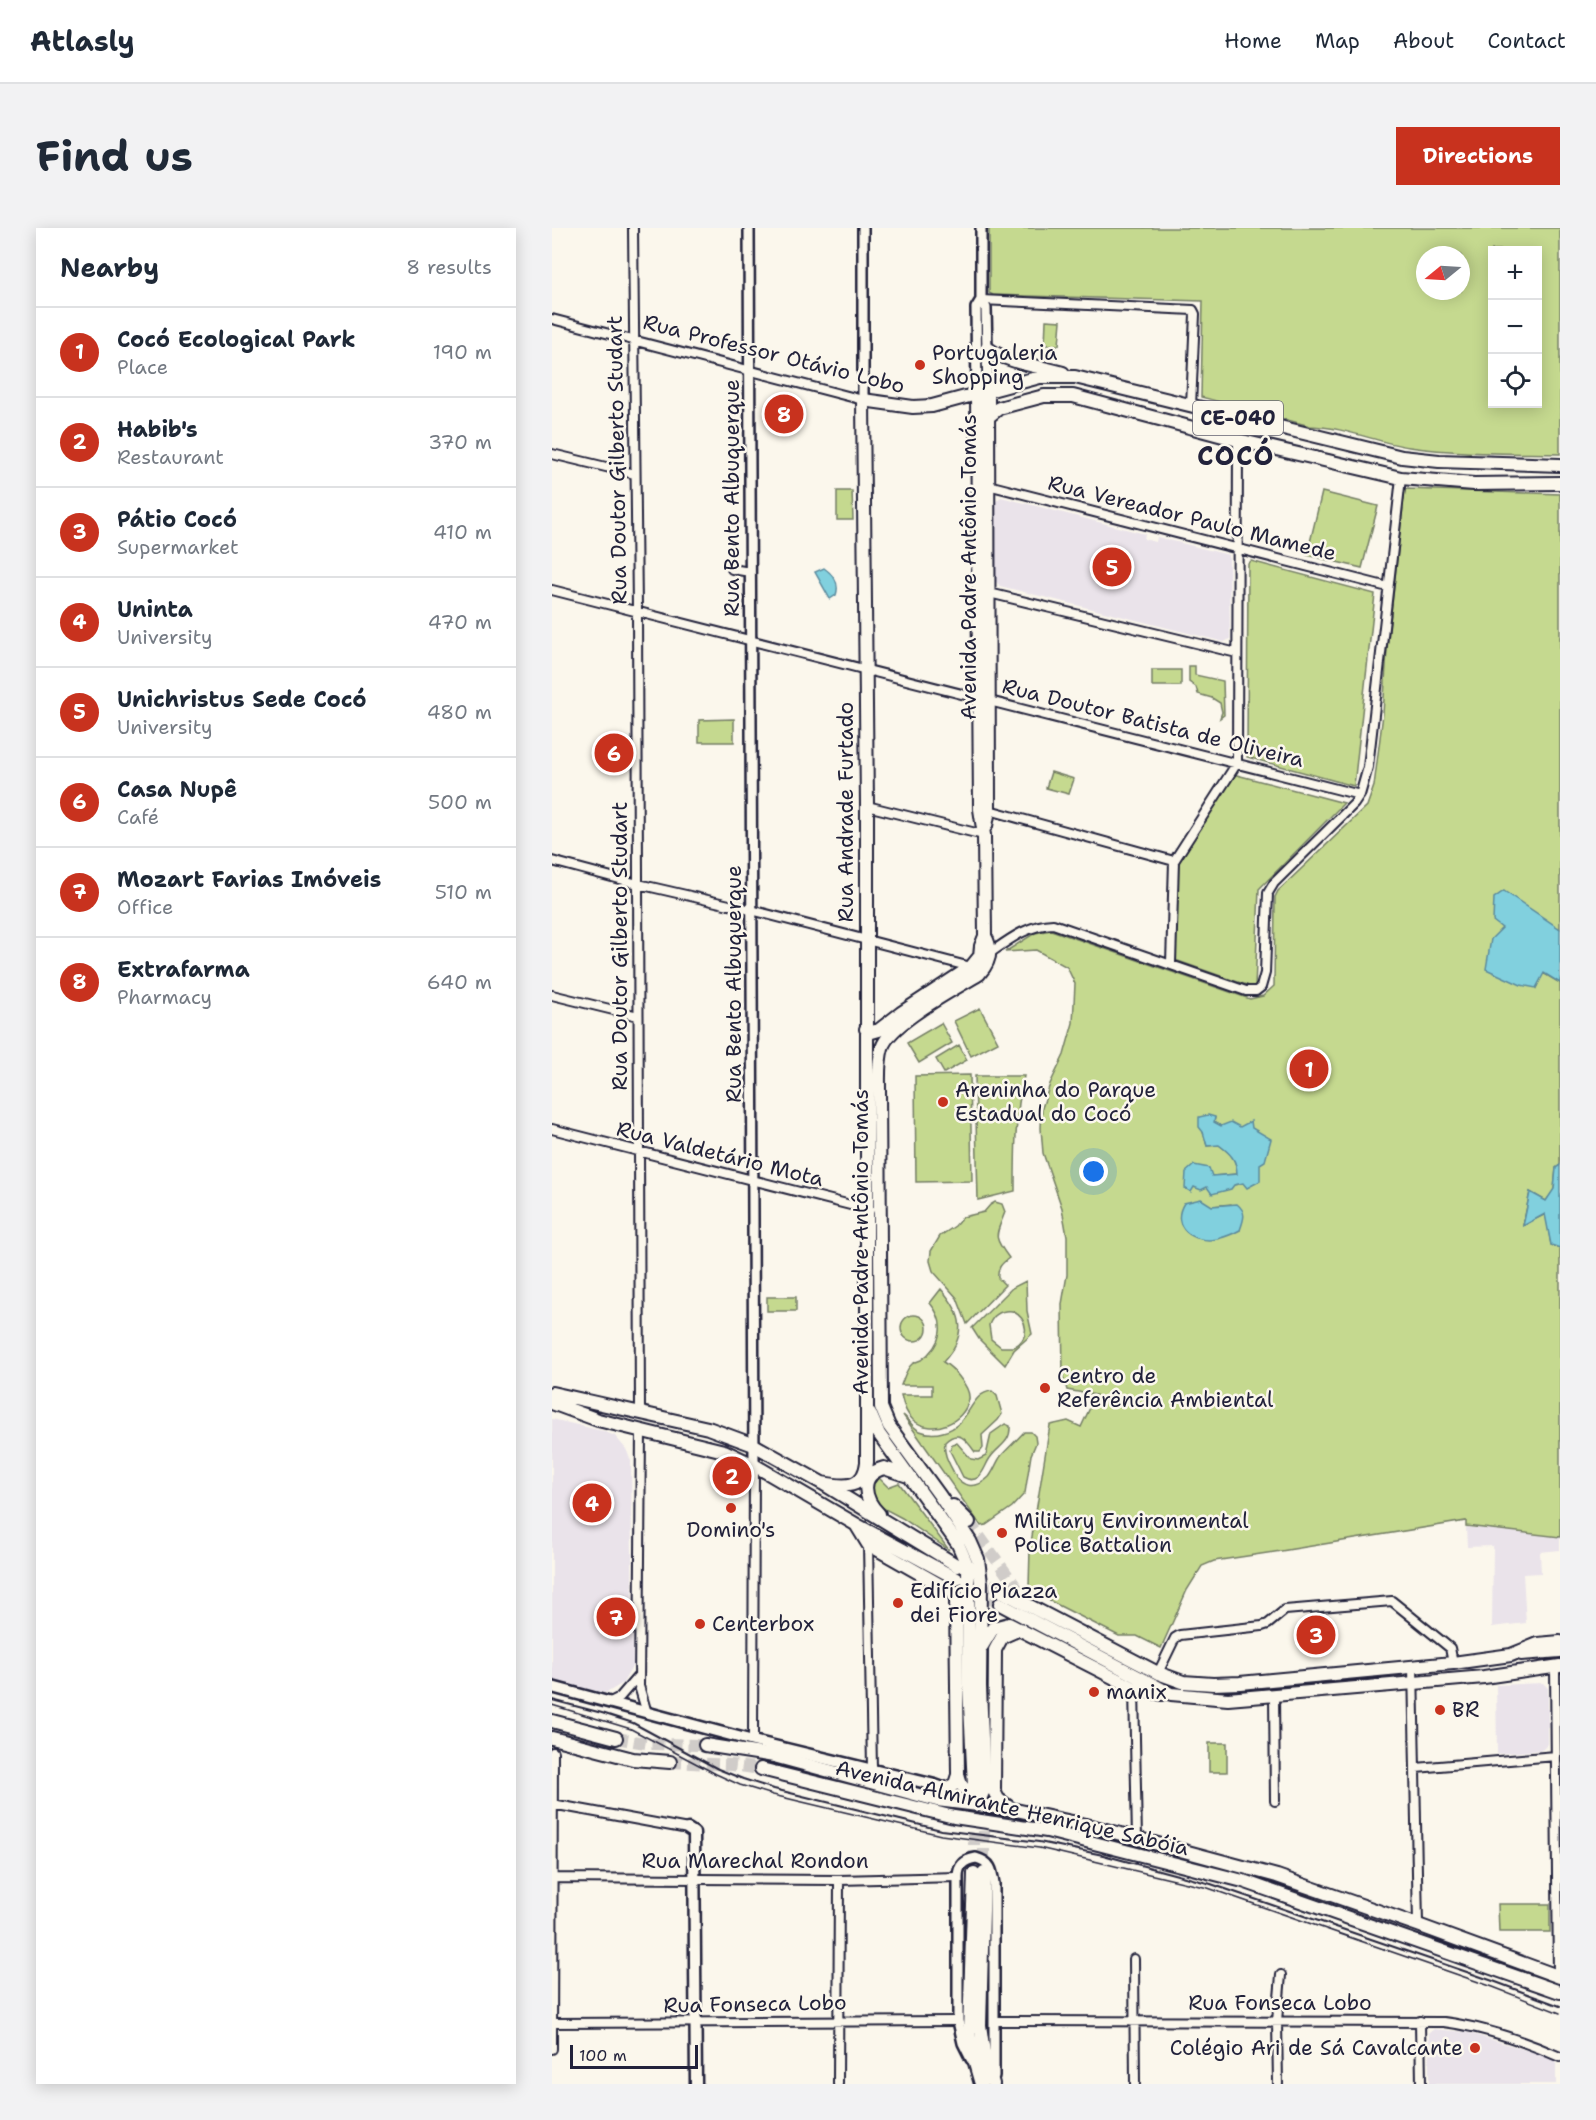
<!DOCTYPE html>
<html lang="en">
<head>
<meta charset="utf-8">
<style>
  :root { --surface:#fff; --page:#f2f2f3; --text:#1f2937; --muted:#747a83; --line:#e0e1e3; --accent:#c8321e }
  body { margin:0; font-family:"Shantell Sans",sans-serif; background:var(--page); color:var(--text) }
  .controls { position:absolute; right:18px; top:18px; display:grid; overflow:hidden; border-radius:0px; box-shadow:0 3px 15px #0003 }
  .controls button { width:54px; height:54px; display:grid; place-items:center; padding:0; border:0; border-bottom:2px solid var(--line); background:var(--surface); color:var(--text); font:30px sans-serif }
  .compass { position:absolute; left:864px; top:18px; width:54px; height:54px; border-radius:50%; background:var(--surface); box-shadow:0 3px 15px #0003; rotate:252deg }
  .scale { position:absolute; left:18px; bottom:15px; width:128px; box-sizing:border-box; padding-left:6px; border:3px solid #22223b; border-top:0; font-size:16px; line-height:21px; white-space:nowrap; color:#22223b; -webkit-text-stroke:4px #fbf7ec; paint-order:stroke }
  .you { position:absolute; left:542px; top:944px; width:21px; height:21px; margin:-15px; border:4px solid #fff; border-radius:50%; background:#1a73e8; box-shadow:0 0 0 9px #1a73e833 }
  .badge { display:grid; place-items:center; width:39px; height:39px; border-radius:50%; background:var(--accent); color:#fff; font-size:20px; font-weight:700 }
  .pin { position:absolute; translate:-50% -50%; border:3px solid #fff; box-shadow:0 2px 6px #0006 }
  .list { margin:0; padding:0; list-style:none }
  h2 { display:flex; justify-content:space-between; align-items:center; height:78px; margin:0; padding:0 24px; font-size:26px }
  h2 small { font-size:20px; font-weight:400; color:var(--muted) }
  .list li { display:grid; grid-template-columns:39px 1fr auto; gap:18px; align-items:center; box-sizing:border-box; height:90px; padding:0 24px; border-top:2px solid var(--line) }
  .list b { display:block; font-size:22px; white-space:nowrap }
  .list p { margin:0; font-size:20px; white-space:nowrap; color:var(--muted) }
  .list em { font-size:20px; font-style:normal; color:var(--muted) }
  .icon { flex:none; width:33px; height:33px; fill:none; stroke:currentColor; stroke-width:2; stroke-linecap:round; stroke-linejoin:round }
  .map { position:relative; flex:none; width:1008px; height:1856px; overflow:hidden; border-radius:0px }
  header { display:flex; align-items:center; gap:36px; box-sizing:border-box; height:84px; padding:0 30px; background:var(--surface); border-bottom:2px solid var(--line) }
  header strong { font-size:28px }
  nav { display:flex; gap:33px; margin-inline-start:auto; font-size:21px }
  .intro { display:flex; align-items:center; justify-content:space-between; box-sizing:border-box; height:144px; padding:0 36px }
  h1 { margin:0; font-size:42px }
  .button { padding:15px 27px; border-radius:0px; background:var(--accent); color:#fff; font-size:21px; font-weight:700 }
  main { display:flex; gap:36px; padding:0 36px }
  aside { flex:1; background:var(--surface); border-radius:0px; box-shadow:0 3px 15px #0003 }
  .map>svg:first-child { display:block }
  .built { fill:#eae3ea }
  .green { fill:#c5d98f; stroke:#747e65; stroke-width:1.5; fill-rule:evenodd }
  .water { fill:#81d0de; stroke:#5b8a9d; stroke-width:1.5 }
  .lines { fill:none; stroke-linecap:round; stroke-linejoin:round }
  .primary-tunnel { stroke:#d0ccc9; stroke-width:12; stroke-dasharray:12 6; stroke-linecap:butt }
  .trunk-tunnel { stroke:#d0ccc9; stroke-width:12; stroke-dasharray:12 6; stroke-linecap:butt }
  .minor-casing { stroke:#22223b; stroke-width:12 }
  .tertiary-casing { stroke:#22223b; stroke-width:14 }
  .secondary-casing { stroke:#22223b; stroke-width:15 }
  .primary-casing { stroke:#22223b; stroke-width:16 }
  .trunk-casing { stroke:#22223b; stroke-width:16 }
  .minor { stroke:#fbf7ec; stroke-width:8 }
  .tertiary { stroke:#fbf7ec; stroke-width:9 }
  .secondary { stroke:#fbf7ec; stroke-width:10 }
  .primary { stroke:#fbf7ec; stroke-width:12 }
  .trunk { stroke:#fbf7ec; stroke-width:12 }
  .tram { stroke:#22223b; stroke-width:1.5 }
  .rail { stroke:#22223b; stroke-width:2 }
  .poi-dot { fill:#c8321e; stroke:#fbf7ec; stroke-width:2 }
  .labels { text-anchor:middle; stroke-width:5; stroke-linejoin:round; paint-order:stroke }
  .shield { fill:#fbf7ec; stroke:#636270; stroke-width:1.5 }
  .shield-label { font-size:20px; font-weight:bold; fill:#22223b }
  .poi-label { font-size:21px; fill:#22223b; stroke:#fbf7ec; text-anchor:start }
  .street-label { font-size:21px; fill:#22223b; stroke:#fbf7ec }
  .district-label { font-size:27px; font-weight:bold; letter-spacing:1.5px; fill:#22223b; stroke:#fbf7ec }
</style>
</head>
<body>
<header>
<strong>Atlasly</strong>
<nav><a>Home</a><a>Map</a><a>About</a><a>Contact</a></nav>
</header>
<div class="intro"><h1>Find us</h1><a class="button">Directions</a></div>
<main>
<aside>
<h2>Nearby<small>8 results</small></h2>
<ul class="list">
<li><span class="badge">1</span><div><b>Cocó Ecological Park</b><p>Place</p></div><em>190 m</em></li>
<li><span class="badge">2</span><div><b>Habib's</b><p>Restaurant</p></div><em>370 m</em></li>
<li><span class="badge">3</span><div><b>Pátio Cocó</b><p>Supermarket</p></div><em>410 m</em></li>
<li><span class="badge">4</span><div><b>Uninta</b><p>University</p></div><em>470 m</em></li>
<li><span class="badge">5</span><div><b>Unichristus Sede Cocó</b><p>University</p></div><em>480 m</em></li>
<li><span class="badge">6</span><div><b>Casa Nupê</b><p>Café</p></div><em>500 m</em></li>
<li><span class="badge">7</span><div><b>Mozart Farias Imóveis</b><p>Office</p></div><em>510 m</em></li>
<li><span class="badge">8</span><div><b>Extrafarma</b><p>Pharmacy</p></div><em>640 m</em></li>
</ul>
</aside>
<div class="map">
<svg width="1008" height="1856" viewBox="0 0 1008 1856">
  <rect width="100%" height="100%" fill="#fbf7ec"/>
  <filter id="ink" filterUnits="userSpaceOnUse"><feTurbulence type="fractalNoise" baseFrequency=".0167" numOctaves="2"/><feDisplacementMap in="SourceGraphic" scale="12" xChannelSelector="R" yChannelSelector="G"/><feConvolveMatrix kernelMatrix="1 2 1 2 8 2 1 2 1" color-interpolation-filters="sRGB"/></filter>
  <g filter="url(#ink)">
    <path class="built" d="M 449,269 L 593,306 L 592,311 L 604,314 L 605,309 L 677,327 L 678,411 L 672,414 L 448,358 L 443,352 L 443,274 Z
      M 0,1191 L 51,1203 L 63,1208 L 74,1221 L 79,1233 L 81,1437 L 71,1455 L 56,1464 L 52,1465 L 0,1452 Z
      M 914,1299 L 1008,1309 L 1008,1322 L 988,1324 L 989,1345 L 971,1346 L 974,1395 L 940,1399 L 941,1318 L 915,1319 Z
      M 991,1455 L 996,1460 L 996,1516 L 990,1522 L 945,1526 L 944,1457 Z
      M 882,1801 L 914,1804 L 1001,1830 L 1004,1836 L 1004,1856 L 877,1856 L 877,1805 Z"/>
    <path class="green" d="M 437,0 L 1008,0 L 1008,226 C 958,225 907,226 857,219 C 824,214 792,199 758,198 L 649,169 L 651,73 L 441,67 L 437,65 ZM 940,22 L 986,22 L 986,176 L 940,176 ZM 873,27 L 909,27 L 909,63 L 873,63 Z
      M 494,92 L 509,93 L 507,117 L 493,117 Z
      M 853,261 L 1008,266 L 1008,701 L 950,700 L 984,760 L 991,745 L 1008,755 L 1008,937 L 1004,940 L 1002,962 L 994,973 L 978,964 L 971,997 L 994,986 L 999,1017 L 1008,1020 L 1008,1309 L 914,1298 L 914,1293 L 729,1323 L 662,1333 L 650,1338 L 635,1362 L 609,1420 L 585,1408 L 567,1408 L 500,1374 L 477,1359 L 478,1321 L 498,1197 L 516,1193 L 529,1199 L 544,1167 L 515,1162 L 511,1149 L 510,1076 L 515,1047 L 515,1008 L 510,980 L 491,925 L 489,900 L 490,880 L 498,856 L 512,827 L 521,795 L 523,756 L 515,739 L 484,722 L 453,724 L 483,705 L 499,702 L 698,771 L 711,768 L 722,758 L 723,669 L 726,663 L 815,578 L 822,558 L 831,486 L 835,421 ZM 663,889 L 662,894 L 669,898 L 688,899 L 691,955 C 678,959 662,955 649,961 L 642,959 L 660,948 L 685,946 C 685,931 679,926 667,917 L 655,918 L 651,904 ZM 679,976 L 688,1002 L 663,1011 L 660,978 Z
      M 285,263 L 300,263 L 301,292 L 285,292 Z
      M 770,264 L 826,278 L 810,340 L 755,327 Z
      M 699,333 L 823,366 L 802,558 L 695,529 L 696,336 Z
      M 637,438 L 643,438 L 643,447 L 671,453 L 672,487 L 668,490 L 670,484 L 668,475 L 660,470 L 646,466 L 644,459 L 637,454 Z
      M 600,442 L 629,442 L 629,458 L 600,458 Z
      M 182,491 L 182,514 L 147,514 L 147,492 Z
      M 499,544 L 522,551 L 517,566 L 494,560 Z
      M 681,546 L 792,575 L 707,661 L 703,760 L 623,732 L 625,634 Z
      M 428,780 L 446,814 L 419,828 L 402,793 Z
      M 389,795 L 400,815 L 367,835 L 355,815 Z
      M 407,817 L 415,832 L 392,845 L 384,831 Z
      M 418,847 L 420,953 L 364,954 L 363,848 Z
      M 423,848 L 472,848 C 463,886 463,924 463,963 L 426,972 Z
      M 443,974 L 450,976 L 453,984 C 444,1008 440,1007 457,1030 C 449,1036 445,1040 446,1050 L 453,1057 L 415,1096 L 405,1070 L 381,1043 L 378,1033 L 379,1023 L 388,1008 L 403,998 L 411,989 L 432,984 L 438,977 Z
      M 474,1053 L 475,1083 L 480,1106 L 462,1122 L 453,1137 L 427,1111 L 420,1100 L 460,1060 ZM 460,1083 C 477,1091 478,1110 462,1119 L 449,1119 L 439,1111 L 437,1097 C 441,1087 449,1082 460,1083 Z
      M 389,1061 C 412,1087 415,1108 391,1134 C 398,1138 403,1143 408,1150 C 412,1155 418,1164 417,1171 C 412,1195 380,1208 361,1192 C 354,1186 351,1176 349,1167 L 380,1167 L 380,1157 L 349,1157 C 352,1150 354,1141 360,1136 C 363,1134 366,1133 369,1132 C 390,1117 395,1095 378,1075 Z
      M 215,1069 L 244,1069 L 244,1083 L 215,1083 Z
      M349 1100a13 13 0 1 1 26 0a13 13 0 1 1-26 0Z
      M 440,1163 L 445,1168 L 450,1186 L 446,1192 L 430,1207 L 431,1220 L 428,1224 L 423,1224 C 415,1213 407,1200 393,1214 C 391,1226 397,1235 402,1245 C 410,1261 425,1261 437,1249 C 442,1243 444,1235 449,1228 C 456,1220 465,1212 472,1204 L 479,1204 L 483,1208 L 484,1215 L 479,1227 L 473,1265 L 460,1279 L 434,1297 L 429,1298 L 351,1187 C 357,1191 360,1200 368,1203 C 375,1206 384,1206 391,1204 C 419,1197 417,1165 440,1163 Z
      M 453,1196 L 458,1198 C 459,1215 446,1218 438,1230 C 432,1238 429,1259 411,1249 L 398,1223 L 400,1216 L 405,1215 L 419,1231 L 426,1232 L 434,1228 L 439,1206 Z
      M 324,1247 L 336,1259 L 347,1255 L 397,1322 L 350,1290 L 329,1279 L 321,1272 L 318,1256 Z
      M 657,1515 L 675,1515 L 675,1544 L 657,1544 Z
      M 946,1676 L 998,1676 L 998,1704 L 947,1704 Z"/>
    <path class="water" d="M 272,340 C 282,347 288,355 284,367 L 278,371 L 263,344 Z
      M 952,663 L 1008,701 L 1008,755 L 992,745 L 984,760 L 969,757 L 934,741 L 939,711 L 950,700 L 941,693 L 942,670 Z
      M 656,887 L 663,889 L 662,894 L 669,898 L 679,894 L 688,899 L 699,893 L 700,900 L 719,911 L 713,933 L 708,936 L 708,953 L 695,960 L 691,955 L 682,957 L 679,961 L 660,966 L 655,959 L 649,962 L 642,959 L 639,964 L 633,960 L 634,944 L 642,937 L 657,940 L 660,948 L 685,946 C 685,932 678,925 667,917 L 655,918 L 651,904 L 647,899 L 647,889 Z
      M 1008,937 L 1008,1020 L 999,1017 L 993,986 L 971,998 L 978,964 L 994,973 L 1002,961 L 1004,940 Z
      M 649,971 L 660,978 L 685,976 C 695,984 692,991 688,1002 C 681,1006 673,1009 665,1011 C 642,1016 617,999 632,975 Z"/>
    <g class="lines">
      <path class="primary-tunnel" d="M 417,1294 L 470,1367
        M 422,1347 L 449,1363
        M 422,1361 L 448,1376
        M 432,1567 L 432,1643
        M 422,1569 L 422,1645"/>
      <path class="trunk-tunnel" d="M 64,1510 L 99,1516 L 153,1517
        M 118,1534 L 180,1537 L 209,1541"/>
      <defs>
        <path id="minor" d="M 81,0 L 85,382 L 88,1184
          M 429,72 L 641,82 L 643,86 L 639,178
          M 0,91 L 311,172
          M 0,226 L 83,246
          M 436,257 L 836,359
          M 180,341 L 198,344
          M 0,362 L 808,567
          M 433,364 L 685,425
          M 315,578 L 432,607
          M 437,582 L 622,633
          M 0,633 L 86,656 L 199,682 L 419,739
          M 438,725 C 458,711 476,697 501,696 L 694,763 L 704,763 L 709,759 L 713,745 L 716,665 L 722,655 L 802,576 L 808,567 L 816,539 L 849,250
          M 619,735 L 622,633 L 685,535 L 686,212
          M 0,767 L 86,788
          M 0,901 L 318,982
          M 89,1202 L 87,1458 L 95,1485
          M 316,1316 L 320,1541
          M 861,1438 L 866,1697
          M 1003,1440 L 1006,1749
          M 606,1445 L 623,1410 L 628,1407 L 710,1398 L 716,1396 L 733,1382 L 840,1373 L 898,1420 L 901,1435
          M 582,1460 L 585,1611
          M 722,1467 L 723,1573
          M 58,1474 L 68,1469 L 87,1447
          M 201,1513 L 202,1237
          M 864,1540 L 1004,1528
          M 0,1576 L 136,1601
          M 0,1650 L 287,1652 L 406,1649
          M 582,1731 L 583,1856
          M 442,1793 L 892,1794 C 931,1799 972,1813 1008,1829
          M 868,1793 L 869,1856
          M 0,1795 L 406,1793
          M 0,1821 L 1,1524
          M 286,1856 L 287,1652
          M 726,1856 L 725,1793 L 729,1747"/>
        <path id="tertiary" d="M 197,0 L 202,1237
          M 311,0 L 311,172
          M 429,72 L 434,80 L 436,164
          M 425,167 L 424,80 L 429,72 L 429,0
          M 419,1831 L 411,1815 L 406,1793 L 406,1649 C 406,1637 412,1632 424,1630 C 439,1634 440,1642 442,1656 L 442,1848"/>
        <path id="secondary" d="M 0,1459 L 201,1513 L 383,1557 L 394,1561 L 412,1576
          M 136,1601 L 142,1605 L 144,1856"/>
        <path id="primary" d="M 435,120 C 456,135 487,138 511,145
          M 436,189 L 447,180 L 492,168 L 521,168 L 686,212 L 849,250 L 922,256 L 1008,255
          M 434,598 L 437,582 L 436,164
          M 314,801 L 320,804 L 327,802 L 349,785 L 419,739 L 428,728 L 429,718 L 433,708 L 432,607 L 428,581 L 425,167
          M 0,1165 L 156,1200 L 202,1217 L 270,1255 L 406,1338
          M 0,1175 L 46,1192 L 172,1223 L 202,1237 L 305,1297 L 405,1351
          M 318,1185 L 327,1206 L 406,1316 L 416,1339 L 417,1457 L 422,1558
          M 270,1255 C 292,1259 312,1262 315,1234 L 315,578 L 311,172 L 361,179 L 380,178 L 488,149 L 523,149 L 850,229 L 887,233 L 1008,237
          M 401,1278 L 417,1294
          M 327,1286 C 312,1271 306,1247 332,1240 L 356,1248
          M 305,1298 L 316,1316 L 397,1362 L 401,1365 L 407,1377
          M 449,1363 L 606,1445 L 631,1454 L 661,1456 L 688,1455 L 901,1435 L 959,1427 L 986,1416 L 1008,1414
          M 404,1371 L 406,1546 C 409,1562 414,1564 430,1567
          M 448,1376 L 619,1466 L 676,1471 L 932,1449 L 1008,1438
          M 430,1418 L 441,1400 L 457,1396 L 582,1460 L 610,1466
          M 969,1426 L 1008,1423
          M 394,1561 L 403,1556 L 406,1547
          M 432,1563 L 428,1458 L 429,1355 L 426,1331 L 418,1313 L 388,1268 L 337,1198 L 329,1179 L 327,862 C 327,848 326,833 330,820 C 337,795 403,761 427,746 C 438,734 441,722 433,708
          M 432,1644 L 428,1797 L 432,1825 L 441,1856
          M 422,1645 L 417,1806 L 421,1828 L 429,1856"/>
        <path id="trunk" d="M 0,1493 L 64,1510
          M 0,1510 L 81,1531 L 118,1534
          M 153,1517 L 222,1528 L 385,1572 L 459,1581 L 539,1598 L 725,1648 L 866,1697 L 1008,1749
          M 209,1541 L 402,1589 L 495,1603 L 691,1653 L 1008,1764
          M 458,1580 L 446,1571 L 442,1563 L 443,1422 L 450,1409 L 468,1401"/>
      </defs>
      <use href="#minor" class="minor-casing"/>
      <use href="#tertiary" class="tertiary-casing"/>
      <use href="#secondary" class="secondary-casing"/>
      <use href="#primary" class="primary-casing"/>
      <use href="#trunk" class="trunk-casing"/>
      <use href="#minor" class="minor"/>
      <use href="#tertiary" class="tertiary"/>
      <use href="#secondary" class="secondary"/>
      <use href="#primary" class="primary"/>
      <use href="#trunk" class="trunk"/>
      <path class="tram" d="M 0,1477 L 79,1501 L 164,1546 L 188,1557 L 221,1567 L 389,1607 L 487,1620 L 656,1660 L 941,1759 L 1008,1785"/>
      <path class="rail" d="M 0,1472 L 50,1485 L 81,1495 L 166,1541 L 191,1551 L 222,1561 L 389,1602 L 487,1614 L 551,1627 L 659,1656 L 941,1753 L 1008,1778"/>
    </g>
  </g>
  <g class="poi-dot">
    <circle cx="368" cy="137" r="6"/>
    <circle cx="391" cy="874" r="6"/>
    <circle cx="493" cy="1160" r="6"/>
    <circle cx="179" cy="1280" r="6"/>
    <circle cx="450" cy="1305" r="6"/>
    <circle cx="346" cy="1375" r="6"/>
    <circle cx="148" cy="1396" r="6"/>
    <circle cx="542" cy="1464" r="6"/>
    <circle cx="888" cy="1482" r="6"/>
    <circle cx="923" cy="1820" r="6"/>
  </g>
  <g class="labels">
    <rect class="shield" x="641" y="173" width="90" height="34" rx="4.5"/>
    <g class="shield-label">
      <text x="686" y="197">CE-040</text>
    </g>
    <g class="poi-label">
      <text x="380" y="132">Portugaleria<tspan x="380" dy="24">Shopping</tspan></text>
      <text x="403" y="869">Areninha do Parque<tspan x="403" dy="24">Estadual do Cocó</tspan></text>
      <text x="505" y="1155">Centro de<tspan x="505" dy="24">Referência Ambiental</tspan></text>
      <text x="462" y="1300">Military Environmental<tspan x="462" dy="24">Police Battalion</tspan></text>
      <text x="179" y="1309" text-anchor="middle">Domino's</text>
      <text x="358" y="1370">Edifício Piazza<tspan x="358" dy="24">dei Fiore</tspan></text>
      <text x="160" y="1403">Centerbox</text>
      <text x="554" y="1471">manix</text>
      <text x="900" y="1489">BR</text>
      <text x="911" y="1827" text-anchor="end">Colégio Ari de Sá Cavalcante</text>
    </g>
    <g class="street-label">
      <text transform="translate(222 126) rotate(14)" y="7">Rua Professor Otávio Lobo</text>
      <text transform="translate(65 232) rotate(-91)" y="7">Rua Doutor Gilberto Studart</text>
      <text transform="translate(180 270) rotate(-90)" y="7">Rua Bento Albuquerque</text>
      <text transform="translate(640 290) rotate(14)" y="7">Rua Vereador Paulo Mamede</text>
      <text transform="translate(417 339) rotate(-90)" y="7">Avenida Padre Antônio Tomás</text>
      <text transform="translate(601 495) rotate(14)" y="7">Rua Doutor Batista de Oliveira</text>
      <text transform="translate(294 584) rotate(-90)" y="7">Rua Andrade Furtado</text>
      <text transform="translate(68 718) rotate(-90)" y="7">Rua Doutor Gilberto Studart</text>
      <text transform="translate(182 756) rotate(-90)" y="7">Rua Bento Albuquerque</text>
      <text transform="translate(168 926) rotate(14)" y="7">Rua Valdetário Mota</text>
      <text transform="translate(309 1014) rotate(-90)" y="7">Avenida Padre Antônio Tomás</text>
      <text transform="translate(460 1580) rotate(13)" y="7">Avenida Almirante Henrique Sabóia</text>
      <text x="203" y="1640">Rua Marechal Rondon</text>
      <text x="728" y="1782">Rua Fonseca Lobo</text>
      <text transform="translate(203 1776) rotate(-1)" y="7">Rua Fonseca Lobo</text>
    </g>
    <g class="district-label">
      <text x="684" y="237">COCÓ</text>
    </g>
  </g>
</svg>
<div class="controls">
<button>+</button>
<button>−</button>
<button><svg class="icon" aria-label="locate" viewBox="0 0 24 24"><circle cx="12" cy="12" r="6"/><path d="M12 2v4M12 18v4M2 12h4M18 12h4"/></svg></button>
</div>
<svg class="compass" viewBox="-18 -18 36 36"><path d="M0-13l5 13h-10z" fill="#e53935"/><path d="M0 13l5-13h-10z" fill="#747a83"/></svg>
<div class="scale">100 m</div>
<div class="you"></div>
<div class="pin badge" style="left:757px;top:841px">1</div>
<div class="pin badge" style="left:180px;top:1248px">2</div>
<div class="pin badge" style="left:764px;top:1407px">3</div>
<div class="pin badge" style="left:40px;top:1275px">4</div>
<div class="pin badge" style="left:560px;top:339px">5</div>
<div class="pin badge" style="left:62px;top:525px">6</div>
<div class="pin badge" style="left:64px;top:1389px">7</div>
<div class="pin badge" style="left:232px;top:186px">8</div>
</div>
</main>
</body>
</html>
